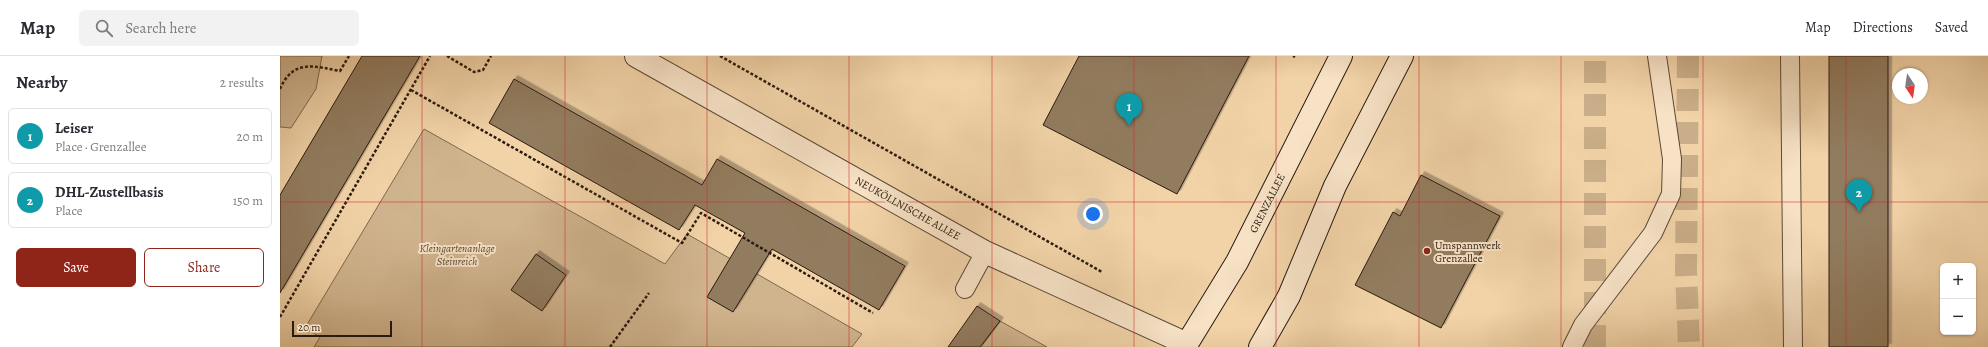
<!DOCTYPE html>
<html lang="en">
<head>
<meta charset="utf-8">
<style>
  :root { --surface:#fff; --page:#f2f2f3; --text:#2b2b33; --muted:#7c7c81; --line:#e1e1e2; --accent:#8f2418 }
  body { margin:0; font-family:Alegreya,serif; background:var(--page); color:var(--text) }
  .controls { position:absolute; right:12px; bottom:12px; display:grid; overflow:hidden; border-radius:6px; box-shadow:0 1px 3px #0004 }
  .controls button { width:36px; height:36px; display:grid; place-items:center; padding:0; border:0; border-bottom:1px solid var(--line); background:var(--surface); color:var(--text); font:20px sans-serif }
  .compass { position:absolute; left:1612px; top:12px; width:36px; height:36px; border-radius:50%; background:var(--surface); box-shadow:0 1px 3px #0004; rotate:167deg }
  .scale { position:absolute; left:12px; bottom:10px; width:100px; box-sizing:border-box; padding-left:4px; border:2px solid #2b1b0f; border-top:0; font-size:11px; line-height:14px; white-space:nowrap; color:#2b1b0f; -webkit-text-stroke:3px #f7e2c6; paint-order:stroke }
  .you { position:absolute; left:813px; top:158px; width:14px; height:14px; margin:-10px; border:3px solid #fff; border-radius:50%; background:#1a73e8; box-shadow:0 0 0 6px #1a73e833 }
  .badge { display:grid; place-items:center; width:26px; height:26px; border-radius:50%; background:var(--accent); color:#fff; font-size:13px; font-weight:700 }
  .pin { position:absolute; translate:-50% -33px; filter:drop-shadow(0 1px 2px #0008) }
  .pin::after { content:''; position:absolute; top:21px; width:14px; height:12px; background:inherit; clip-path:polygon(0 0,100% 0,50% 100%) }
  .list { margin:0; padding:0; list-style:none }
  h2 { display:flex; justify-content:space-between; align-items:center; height:52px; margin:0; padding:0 16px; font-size:17px }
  h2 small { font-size:13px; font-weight:400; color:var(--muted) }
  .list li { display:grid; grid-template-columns:26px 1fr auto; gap:12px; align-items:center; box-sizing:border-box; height:56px; margin:0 8px 8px; padding:0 8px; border:1px solid var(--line); border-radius:6px }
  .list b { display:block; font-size:15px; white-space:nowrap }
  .list p { margin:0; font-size:13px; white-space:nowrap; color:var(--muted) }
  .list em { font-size:13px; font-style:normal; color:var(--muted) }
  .actions { display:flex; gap:8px; padding:12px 16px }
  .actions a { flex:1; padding:9px 0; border:1px solid var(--accent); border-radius:6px; text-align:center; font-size:14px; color:var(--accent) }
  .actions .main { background:var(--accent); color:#fff }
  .icon { flex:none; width:22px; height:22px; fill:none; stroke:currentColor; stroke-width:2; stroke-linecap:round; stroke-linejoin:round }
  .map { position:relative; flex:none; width:1708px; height:291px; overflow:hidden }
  header { display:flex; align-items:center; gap:24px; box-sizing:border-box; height:56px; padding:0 20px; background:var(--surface); border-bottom:1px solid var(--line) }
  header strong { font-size:19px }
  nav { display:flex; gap:22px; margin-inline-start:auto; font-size:14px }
  .search { width:280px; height:36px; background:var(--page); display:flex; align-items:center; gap:10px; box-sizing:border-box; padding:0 14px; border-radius:6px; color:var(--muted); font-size:15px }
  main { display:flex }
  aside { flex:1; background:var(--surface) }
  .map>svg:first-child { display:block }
  .green { fill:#d0b48e; stroke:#7e684e }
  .building { fill:#927b5f; stroke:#2b1b0f; filter:url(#shadow) }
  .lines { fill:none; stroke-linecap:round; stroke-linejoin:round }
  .motorway-tunnel { stroke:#caae89; stroke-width:22; stroke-dasharray:22 11; stroke-linecap:butt }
  .service-casing { stroke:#5d4935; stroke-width:20 }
  .minor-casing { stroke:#5d4935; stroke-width:24 }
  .secondary-casing { stroke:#2b1b0f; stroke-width:24 }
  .path { stroke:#2b1b0f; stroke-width:2.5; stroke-dasharray:3 2; stroke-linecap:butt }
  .service { stroke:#f7e2c6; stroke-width:18 }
  .minor { stroke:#f7e2c6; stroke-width:22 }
  .secondary { stroke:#f7e2c6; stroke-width:22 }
  .grid { fill:none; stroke:#d62828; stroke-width:1; stroke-opacity:0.55 }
  .poi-dot { fill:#8f2418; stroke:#f7e2c6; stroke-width:1.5 }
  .labels { text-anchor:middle; stroke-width:4; stroke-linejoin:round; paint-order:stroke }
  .street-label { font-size:11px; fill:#2b1b0f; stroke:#f7e2c6 }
  .poi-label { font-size:11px; fill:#2b1b0f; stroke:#f7e2c6; text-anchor:start }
  .park-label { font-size:11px; font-style:italic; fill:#5d4935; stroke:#f7e2c6 }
</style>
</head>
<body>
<header>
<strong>Map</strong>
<div class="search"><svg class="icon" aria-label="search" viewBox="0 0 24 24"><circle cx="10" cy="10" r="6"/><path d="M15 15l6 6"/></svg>Search here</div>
<nav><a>Map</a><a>Directions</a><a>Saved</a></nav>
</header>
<main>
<aside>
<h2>Nearby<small>2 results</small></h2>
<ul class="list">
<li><span class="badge" style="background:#0f9aa8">1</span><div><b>Leiser</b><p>Place · Grenzallee</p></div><em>20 m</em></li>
<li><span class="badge" style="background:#0f9aa8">2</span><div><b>DHL-Zustellbasis</b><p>Place</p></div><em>150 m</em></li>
</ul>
<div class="actions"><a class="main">Save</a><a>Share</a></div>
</aside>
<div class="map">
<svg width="1708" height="291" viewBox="0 0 1708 291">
  <defs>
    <filter id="shadow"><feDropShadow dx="3.5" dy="-3.5" stdDeviation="0" flood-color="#0004"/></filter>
  </defs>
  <rect width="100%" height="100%" fill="#f2d3a8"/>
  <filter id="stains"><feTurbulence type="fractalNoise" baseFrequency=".005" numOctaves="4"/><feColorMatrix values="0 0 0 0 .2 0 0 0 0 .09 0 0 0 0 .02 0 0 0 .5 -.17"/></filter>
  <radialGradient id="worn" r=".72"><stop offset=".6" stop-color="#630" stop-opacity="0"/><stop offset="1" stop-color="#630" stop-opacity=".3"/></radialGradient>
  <path class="green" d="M 0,0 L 42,0 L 36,33 L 11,72 L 0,71 Z
    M 144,73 L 385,208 L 407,178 L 582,278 L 572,291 L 34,291 L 40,281 L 25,272 Z
    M 720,265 L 767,291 L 701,291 Z"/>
  <path class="building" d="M 82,0 L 140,0 L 0,237 L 0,139 Z
    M 799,0 L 969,0 L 897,138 L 763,69 Z
    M 1549,0 L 1608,0 L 1608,291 L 1549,291 Z
    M 234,23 L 422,129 L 437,103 L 625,210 L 599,254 L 492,193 L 453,256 L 427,241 L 465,177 L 415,149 L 399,174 L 209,67 Z
    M 1141,119 L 1220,160 L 1161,272 L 1075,229 L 1113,156 L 1120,160 Z
    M 256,198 L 286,219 L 262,255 L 231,234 Z
    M 697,250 L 720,265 L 700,291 L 668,291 Z"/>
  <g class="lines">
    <path class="motorway-tunnel" d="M 1408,0 L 1406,214 L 1409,291
      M 1315,291 L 1315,0"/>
    <defs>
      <path id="service" d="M 1510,0 L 1513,291
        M 685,233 L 705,196
        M 1292,291 L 1303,269 L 1373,177 L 1391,138 L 1392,103 L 1377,0"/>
      <path id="minor" d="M 356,0 L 705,196 L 907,288"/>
      <path id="secondary" d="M 905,291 L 957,206 L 1061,0
        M 980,291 L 1009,240 L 1055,130 L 1122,0"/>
    </defs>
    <use href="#service" class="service-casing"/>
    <use href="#minor" class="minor-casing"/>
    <use href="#secondary" class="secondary-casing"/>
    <path class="path" d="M 167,0 L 194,16 L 203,14 L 211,0
      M 440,0 L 822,216
      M 1013,0 L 1015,1
      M 0,33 C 13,3 34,10 60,15 L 69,0
      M 131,34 L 402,187 L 421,157 L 593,257
      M 0,261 L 150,0
      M 330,291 L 369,237"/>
    <use href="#service" class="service"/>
    <use href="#minor" class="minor"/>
    <use href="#secondary" class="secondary"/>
  </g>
  <path class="grid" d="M 142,0 L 142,291M 285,0 L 285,291M 427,0 L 427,291M 569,0 L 569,291M 712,0 L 712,291M 854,0 L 854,291M 996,0 L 996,291M 1139,0 L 1139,291M 1281,0 L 1281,291M 1423,0 L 1423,291M 1566,0 L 1566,291M 0,146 L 1708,146"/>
  <circle class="poi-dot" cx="1147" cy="195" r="4"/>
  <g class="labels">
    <g class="street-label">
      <text transform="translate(987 147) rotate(-63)" y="4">GRENZALLEE</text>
      <text transform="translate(628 152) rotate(29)" y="4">NEUKÖLLNISCHE ALLEE</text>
    </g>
    <g class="poi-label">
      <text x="1155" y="193">Umspannwerk<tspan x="1155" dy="13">Grenzallee</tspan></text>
    </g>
    <g class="park-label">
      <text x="177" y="196">Kleingartenanlage<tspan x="177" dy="13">Steinreich</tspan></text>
    </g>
  </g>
  <rect width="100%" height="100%" filter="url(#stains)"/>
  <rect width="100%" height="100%" fill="url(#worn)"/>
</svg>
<div class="controls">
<button>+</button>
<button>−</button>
</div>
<svg class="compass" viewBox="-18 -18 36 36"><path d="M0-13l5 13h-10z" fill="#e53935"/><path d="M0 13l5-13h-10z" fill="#7c7c81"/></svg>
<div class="scale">20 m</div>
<div class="you"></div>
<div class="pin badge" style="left:849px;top:70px;background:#0f9aa8">1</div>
<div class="pin badge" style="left:1579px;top:156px;background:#0f9aa8">2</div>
</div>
</main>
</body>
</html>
